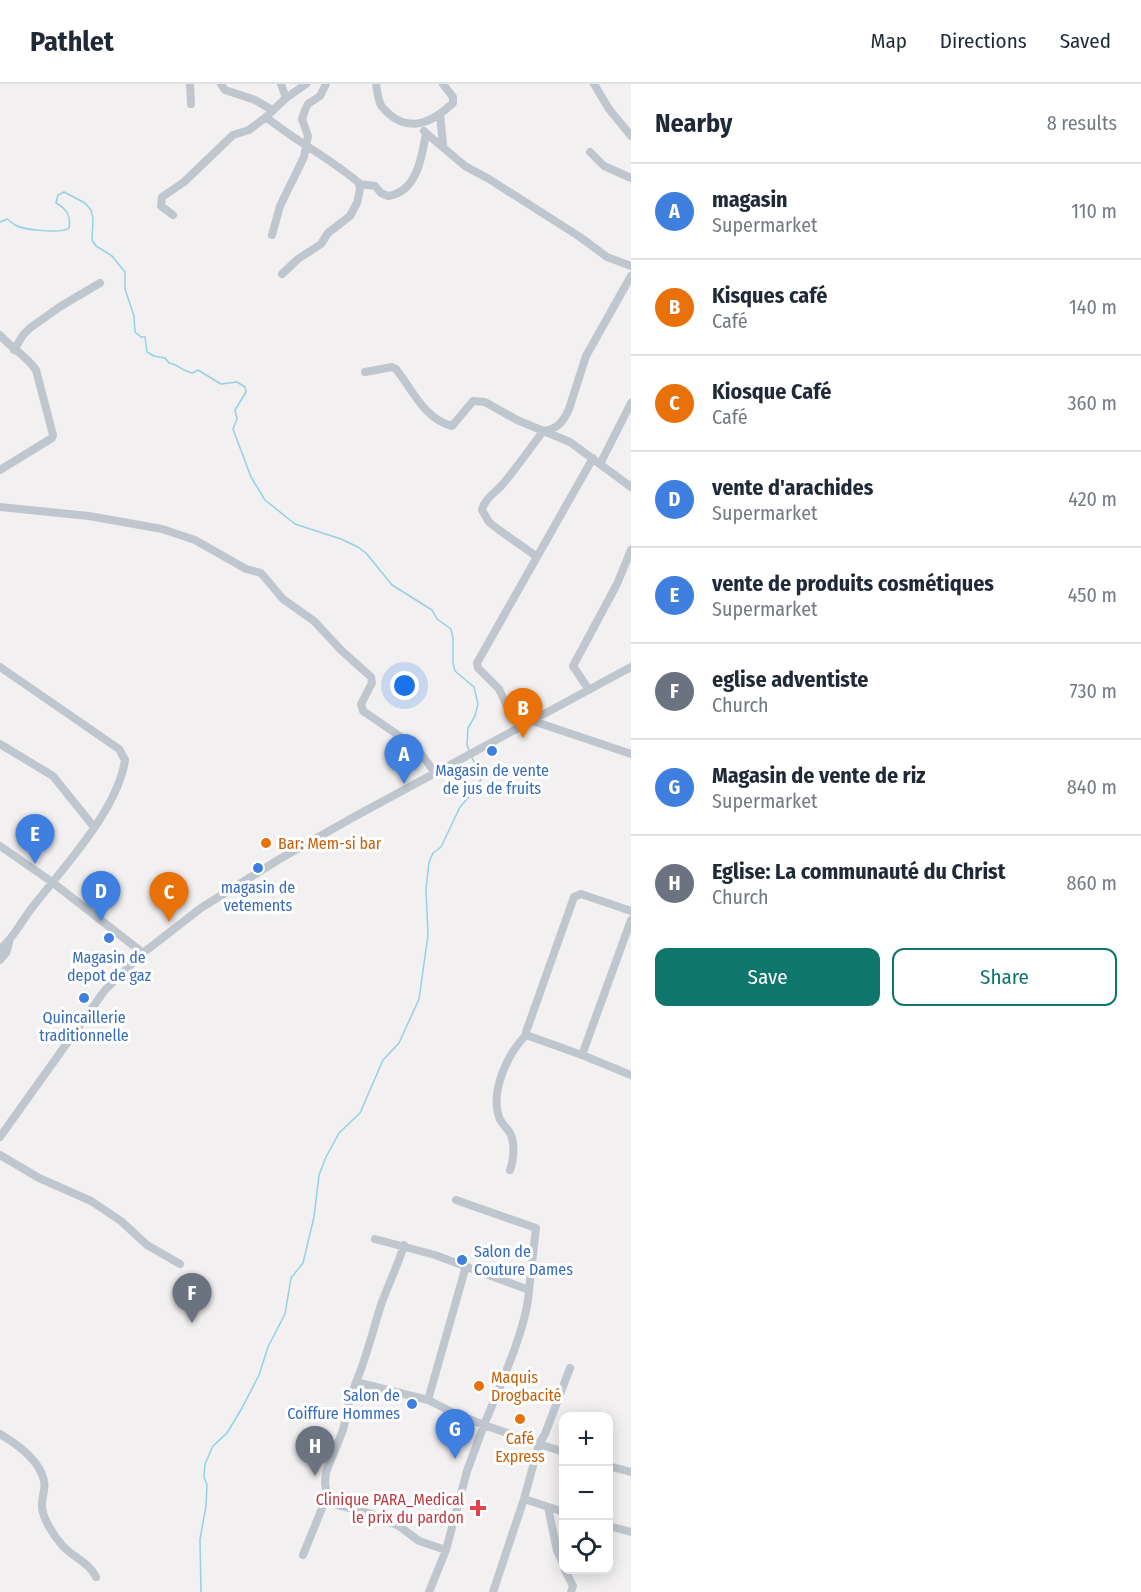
<!DOCTYPE html>
<html lang="en">
<head>
<meta charset="utf-8">
<style>
  :root { --surface:#fff; --page:#f2f2f3; --text:#1f2937; --muted:#747a83; --line:#e0e1e3; --accent:#0f766e }
  body { margin:0; font-family:"Fira Sans Condensed",sans-serif; background:var(--page); color:var(--text) }
  .controls { position:absolute; right:18px; bottom:18px; display:grid; overflow:hidden; border-radius:12px; box-shadow:0 3px 15px #0003 }
  .controls button { width:54px; height:54px; display:grid; place-items:center; padding:0; border:0; border-bottom:2px solid var(--line); background:var(--surface); color:var(--text); font:30px sans-serif }
  .you { position:absolute; left:405px; top:602px; width:21px; height:21px; margin:-15px; border:4px solid #fff; border-radius:50%; background:#1a73e8; box-shadow:0 0 0 9px #1a73e833 }
  .badge { display:grid; place-items:center; width:39px; height:39px; border-radius:50%; background:var(--accent); color:#fff; font-size:20px; font-weight:700 }
  .pin { position:absolute; translate:-50% -50px; filter:drop-shadow(0 2px 3px #0008) }
  .pin::after { content:''; position:absolute; top:32px; width:21px; height:18px; background:inherit; clip-path:polygon(0 0,100% 0,50% 100%) }
  .list { margin:0; padding:0; list-style:none }
  h2 { display:flex; justify-content:space-between; align-items:center; height:78px; margin:0; padding:0 24px; font-size:26px }
  h2 small { font-size:20px; font-weight:400; color:var(--muted) }
  .list li { display:grid; grid-template-columns:39px 1fr auto; gap:18px; align-items:center; box-sizing:border-box; height:96px; padding:0 24px; border-top:2px solid var(--line) }
  .list b { display:block; font-size:22px; white-space:nowrap }
  .list p { margin:0; font-size:20px; white-space:nowrap; color:var(--muted) }
  .list em { font-size:20px; font-style:normal; color:var(--muted) }
  .actions { display:flex; gap:12px; padding:18px 24px }
  .actions a { flex:1; padding:14px 0; border:2px solid var(--accent); border-radius:12px; text-align:center; font-size:21px; color:var(--accent) }
  .actions .main { background:var(--accent); color:#fff }
  .icon { flex:none; width:33px; height:33px; fill:none; stroke:currentColor; stroke-width:2; stroke-linecap:round; stroke-linejoin:round }
  .map { position:relative; flex:none; width:631px; height:1508px; overflow:hidden }
  header { display:flex; align-items:center; gap:36px; box-sizing:border-box; height:84px; padding:0 30px; background:var(--surface); border-bottom:2px solid var(--line) }
  header strong { font-size:28px }
  nav { display:flex; gap:33px; margin-inline-start:auto; font-size:21px }
  main { display:flex }
  aside { flex:1; background:var(--surface) }
  .map>svg:first-child { display:block }
  .lines { fill:none; stroke-linecap:round; stroke-linejoin:round }
  .stream { stroke:#94d1e3; stroke-width:1.5 }
  .minor { stroke:#bfc6cd; stroke-width:8 }
  .shop-dot { fill:#3f7fe0; stroke:#fff; stroke-width:2 }
  .food-dot { fill:#e8710a; stroke:#fff; stroke-width:2 }
  .health-dot { fill:#e0444e; stroke:#fff; stroke-width:2 }
  .labels { text-anchor:middle; stroke-width:6; stroke-linejoin:round; paint-order:stroke }
  .shop-label { font-size:16px; fill:#366cbe; stroke:#fff }
  .food-label { font-size:16px; fill:#c56008; stroke:#fff; text-anchor:start }
  .health-label { font-size:16px; fill:#be3a42; stroke:#fff; text-anchor:end }
</style>
</head>
<body>
<header>
<strong>Pathlet</strong>
<nav><a>Map</a><a>Directions</a><a>Saved</a></nav>
</header>
<main>
<div class="map">
<svg width="631" height="1508" viewBox="0 0 631 1508">
  <rect width="100%" height="100%" fill="#f2f0f0"/>
  <g class="lines">
    <path class="stream" d="M 0,138 L 7,135 C 10,137 12,139 15,141 C 23,146 61,150 69,144 C 71,132 67,125 56,119 L 58,111 L 64,108 L 85,119 L 91,126 L 93,135 L 92,156 L 96,162 L 112,172 L 125,188 L 125,205 L 134,232 L 135,248 L 141,253 L 145,253 L 147,268 L 154,272 L 165,274 L 169,279 C 177,280 183,287 192,289 L 198,286 L 221,300 L 237,298 L 245,303 L 246,308 L 235,326 L 237,335 L 233,345 L 251,393 L 265,416 L 295,440 L 341,455 L 358,463 L 366,469 L 392,501 L 432,526 L 437,535 L 451,545 L 453,555 L 453,579 L 455,587 L 474,603 L 478,620 L 475,632 L 468,644 L 467,660 L 469,667
      M 201,1508 L 200,1455 L 206,1422 L 207,1401 L 204,1393 L 205,1380 L 213,1362 L 227,1349 L 242,1324 L 259,1291 L 268,1263 L 285,1230 L 291,1194 L 303,1179 L 314,1133 L 319,1091 L 326,1073 L 339,1049 L 360,1029 L 383,976 L 399,959 L 419,915 L 428,851 L 426,805 L 429,778 L 433,769 L 441,763 L 460,723 L 473,708 L 483,692 L 472,674"/>
    <path class="minor" d="M 190,0 L 191,20
      M 221,0 L 225,6 L 255,16 L 272,26
      M 281,0 L 286,14 L 306,0
      M 376,0 C 377,6 378,14 380,19 C 381,23 386,27 389,30 C 412,50 435,36 453,19 L 453,13 L 443,0
      M 594,0 L 609,25 L 631,52
      M 440,30 L 443,61
      M 426,49 L 465,82 L 489,95 L 580,153 L 607,173 L 631,182
      M 590,68 L 604,82 L 631,94
      M 359,100 L 375,102 L 381,109 L 388,112 C 417,108 422,73 426,49 L 424,47
      M 173,131 L 161,122 L 162,113 L 184,98 L 233,51 L 249,46 L 266,33
      M 272,151 L 280,122 L 304,73 L 308,52 L 302,35 L 305,26 L 308,20 L 320,12 L 326,0
      M 282,190 L 298,175 L 321,160 L 328,149 L 350,132 L 357,119 L 360,105 L 359,99 C 330,74 295,57 266,33 L 286,14
      M 0,251 C 11,264 27,272 36,286 L 53,351 L 52,354 L 0,386
      M 14,266 L 23,251 L 30,244 L 61,222 L 100,199
      M 365,288 L 392,283 L 396,285 C 412,305 424,335 452,342 L 473,317 L 485,318 L 517,336 L 570,358 L 631,403
      M 600,380 L 631,319
      M 0,423 L 89,432 L 162,445 L 195,456 L 246,485 L 261,489 L 283,515 L 314,537 L 341,566 L 371,593 L 372,599 L 361,620 L 363,627 L 417,664 L 435,689
      M 536,472 L 499,446 L 489,438 L 482,426 C 485,414 495,409 503,400 C 517,383 530,365 543,347 C 558,345 563,338 569,325 L 586,272 L 631,192
      M 0,583 L 119,665 L 125,676 C 118,726 62,785 31,825 C 21,838 13,855 0,865
      M 589,606 L 573,582 L 617,500 L 631,466
      M 533,637 L 631,670
      M 522,641 L 508,624 L 499,605 L 478,584 L 477,579 L 593,374
      M 0,660 L 53,692 L 94,743
      M 0,762 L 52,798 L 143,869
      M 631,836 L 582,971 L 631,991
      M 0,876 L 6,869 L 9,859
      M 526,951 L 582,971
      M 0,1053 L 105,906 L 143,869 L 201,824 L 278,776 L 352,734 L 631,583
      M 0,1071 L 39,1094 L 91,1117 L 121,1137 L 147,1161 L 180,1180
      M 510,1086 C 514,1076 515,1058 510,1049 C 506,1043 501,1039 499,1033 C 490,1007 508,969 526,951 L 526,948 L 574,813 L 581,810 L 631,827
      M 456,1116 L 536,1144 L 529,1206
      M 375,1155 L 435,1171 L 529,1206 C 527,1244 499,1304 484,1341 L 454,1329 L 428,1316 L 356,1298 C 367,1272 373,1245 382,1218 C 389,1199 398,1181 404,1161
      M 356,1298 L 350,1315 L 343,1346 L 326,1388 L 325,1399 L 327,1412 L 337,1421 L 372,1430 L 399,1442 L 419,1457 L 446,1466
      M 428,1316 L 466,1182
      M 0,1350 C 17,1360 40,1376 44,1397 C 46,1404 42,1412 42,1420 C 41,1433 54,1452 62,1461 C 72,1473 90,1479 96,1493
      M 608,1382 L 631,1388
      M 524,1415 L 564,1428
      M 548,1423 L 557,1467 L 564,1481
      M 608,1442 L 631,1448
      M 303,1471 L 327,1412
      M 565,1486 L 573,1502 L 571,1508
      M 429,1508 L 446,1466 L 467,1387 L 484,1341 L 539,1360 L 545,1350 L 570,1284
      M 493,1508 L 524,1415 L 539,1360 L 564,1368"/>
  </g>
  <g class="shop-dot">
    <circle cx="492" cy="667" r="6"/>
    <circle cx="258" cy="784" r="6"/>
    <circle cx="109" cy="854" r="6"/>
    <circle cx="84" cy="914" r="6"/>
    <circle cx="462" cy="1176" r="6"/>
    <circle cx="412" cy="1320" r="6"/>
  </g>
  <g class="food-dot">
    <circle cx="266" cy="759" r="6"/>
    <circle cx="479" cy="1302" r="6"/>
    <circle cx="520" cy="1335" r="6"/>
  </g>
  <path class="health-dot" d="M475 1415h6v6h6v6h-6v6h-6v-6h-6v-6h6z"/>
  <g class="labels">
    <g class="shop-label">
      <text x="492" y="692">Magasin de vente<tspan x="492" dy="18">de jus de fruits</tspan></text>
      <text x="258" y="809">magasin de<tspan x="258" dy="18">vetements</tspan></text>
      <text x="109" y="879">Magasin de<tspan x="109" dy="18">depot de gaz</tspan></text>
      <text x="84" y="939">Quincaillerie<tspan x="84" dy="18">traditionnelle</tspan></text>
      <text x="474" y="1173" text-anchor="start">Salon de<tspan x="474" dy="18">Couture Dames</tspan></text>
      <text x="400" y="1317" text-anchor="end">Salon de<tspan x="400" dy="18">Coiffure Hommes</tspan></text>
    </g>
    <g class="food-label">
      <text x="278" y="765">Bar: Mem-si bar</text>
      <text x="491" y="1299">Maquis<tspan x="491" dy="18">Drogbacité</tspan></text>
      <text x="520" y="1360" text-anchor="middle">Café<tspan x="520" dy="18">Express</tspan></text>
    </g>
    <g class="health-label">
      <text x="464" y="1421">Clinique PARA_Medical<tspan x="464" dy="18">le prix du pardon</tspan></text>
    </g>
  </g>
</svg>
<div class="controls">
<button>+</button>
<button>−</button>
<button><svg class="icon" aria-label="locate" viewBox="0 0 24 24"><circle cx="12" cy="12" r="6"/><path d="M12 2v4M12 18v4M2 12h4M18 12h4"/></svg></button>
</div>
<div class="you"></div>
<div class="pin badge" style="left:404px;top:700px;background:#3f7fe0">A</div>
<div class="pin badge" style="left:523px;top:654px;background:#e8710a">B</div>
<div class="pin badge" style="left:169px;top:838px;background:#e8710a">C</div>
<div class="pin badge" style="left:101px;top:837px;background:#3f7fe0">D</div>
<div class="pin badge" style="left:35px;top:780px;background:#3f7fe0">E</div>
<div class="pin badge" style="left:192px;top:1239px;background:#6b7280">F</div>
<div class="pin badge" style="left:455px;top:1375px;background:#3f7fe0">G</div>
<div class="pin badge" style="left:315px;top:1392px;background:#6b7280">H</div>
</div>
<aside>
<h2>Nearby<small>8 results</small></h2>
<ul class="list">
<li><span class="badge" style="background:#3f7fe0">A</span><div><b>magasin</b><p>Supermarket</p></div><em>110 m</em></li>
<li><span class="badge" style="background:#e8710a">B</span><div><b>Kisques café</b><p>Café</p></div><em>140 m</em></li>
<li><span class="badge" style="background:#e8710a">C</span><div><b>Kiosque Café</b><p>Café</p></div><em>360 m</em></li>
<li><span class="badge" style="background:#3f7fe0">D</span><div><b>vente d'arachides</b><p>Supermarket</p></div><em>420 m</em></li>
<li><span class="badge" style="background:#3f7fe0">E</span><div><b>vente de produits cosmétiques</b><p>Supermarket</p></div><em>450 m</em></li>
<li><span class="badge" style="background:#6b7280">F</span><div><b>eglise adventiste</b><p>Church</p></div><em>730 m</em></li>
<li><span class="badge" style="background:#3f7fe0">G</span><div><b>Magasin de vente de riz</b><p>Supermarket</p></div><em>840 m</em></li>
<li><span class="badge" style="background:#6b7280">H</span><div><b>Eglise: La communauté du Christ</b><p>Church</p></div><em>860 m</em></li>
</ul>
<div class="actions"><a class="main">Save</a><a>Share</a></div>
</aside>
</main>
</body>
</html>
